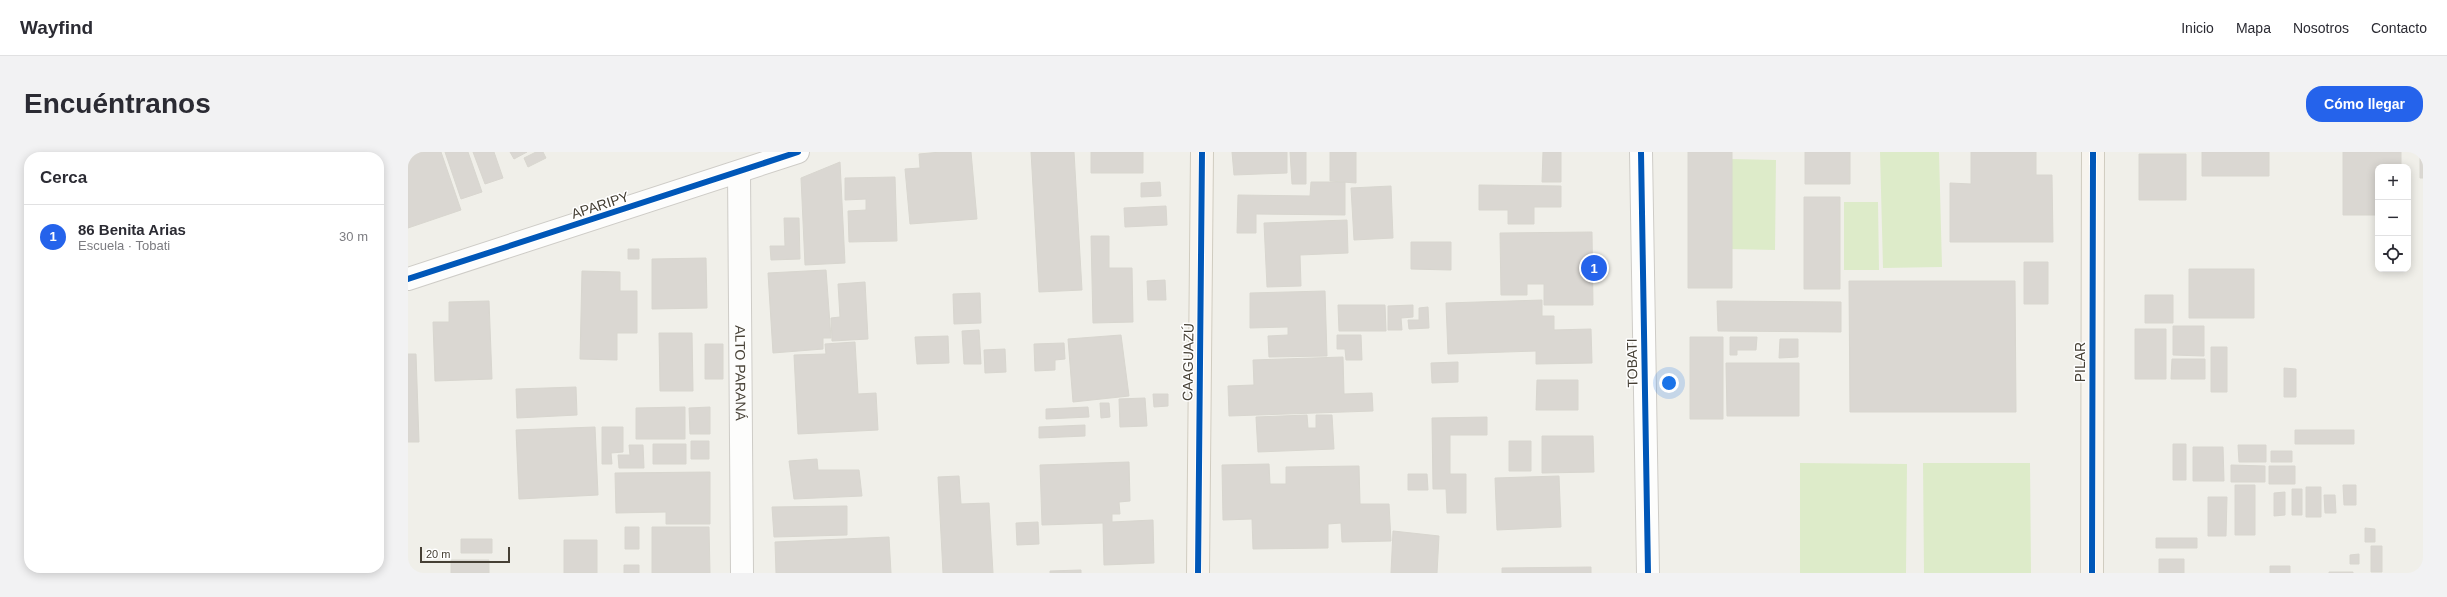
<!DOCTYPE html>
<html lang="es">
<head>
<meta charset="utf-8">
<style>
  :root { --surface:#fff; --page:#f2f2f3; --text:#2b2b33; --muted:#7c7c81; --line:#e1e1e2; --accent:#2563eb }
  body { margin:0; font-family:Helvetica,sans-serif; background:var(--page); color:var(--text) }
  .controls { position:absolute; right:12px; top:12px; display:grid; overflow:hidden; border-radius:8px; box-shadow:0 2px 10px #0003 }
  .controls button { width:36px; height:36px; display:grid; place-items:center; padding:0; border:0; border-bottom:1px solid var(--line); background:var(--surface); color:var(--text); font:20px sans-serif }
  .scale { position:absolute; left:12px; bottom:10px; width:90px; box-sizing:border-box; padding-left:4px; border:2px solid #464035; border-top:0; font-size:11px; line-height:14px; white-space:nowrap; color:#464035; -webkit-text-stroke:3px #fff; paint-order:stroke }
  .you { position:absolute; left:1261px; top:231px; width:14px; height:14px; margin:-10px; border:3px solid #fff; border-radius:50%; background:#1a73e8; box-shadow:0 0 0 6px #1a73e833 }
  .badge { display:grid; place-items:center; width:26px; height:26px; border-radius:50%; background:var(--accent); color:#fff; font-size:13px; font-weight:700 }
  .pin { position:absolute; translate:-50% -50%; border:2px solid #fff; box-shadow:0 1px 4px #0006 }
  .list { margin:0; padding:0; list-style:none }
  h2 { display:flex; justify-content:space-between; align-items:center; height:52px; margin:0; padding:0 16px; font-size:17px }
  h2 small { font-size:13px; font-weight:400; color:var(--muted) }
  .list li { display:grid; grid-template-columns:26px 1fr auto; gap:12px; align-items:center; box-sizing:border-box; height:64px; padding:0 16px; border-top:1px solid var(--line) }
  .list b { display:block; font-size:15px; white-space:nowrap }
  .list p { margin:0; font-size:13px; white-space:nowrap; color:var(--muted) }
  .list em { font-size:13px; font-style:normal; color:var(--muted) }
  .icon { flex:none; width:22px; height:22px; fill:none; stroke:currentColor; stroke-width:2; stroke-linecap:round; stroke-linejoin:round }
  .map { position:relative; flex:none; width:2015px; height:421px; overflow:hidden; border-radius:16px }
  header { display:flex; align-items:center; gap:24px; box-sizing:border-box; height:56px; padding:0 20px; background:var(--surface); border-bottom:1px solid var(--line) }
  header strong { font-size:19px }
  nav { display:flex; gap:22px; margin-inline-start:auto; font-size:14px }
  .intro { display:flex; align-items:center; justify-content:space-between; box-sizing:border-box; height:96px; padding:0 24px }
  h1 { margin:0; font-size:28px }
  .button { padding:10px 18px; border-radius:16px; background:var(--accent); color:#fff; font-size:14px; font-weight:700 }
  main { display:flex; gap:24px; padding:0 24px }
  aside { flex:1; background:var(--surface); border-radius:16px; box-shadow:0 2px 10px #0003 }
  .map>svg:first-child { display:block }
  .green { fill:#ddebc9 }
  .building { fill:#dad7d2; stroke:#d8d6cf }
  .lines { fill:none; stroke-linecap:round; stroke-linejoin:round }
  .street-casing { stroke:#ceccc7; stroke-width:24 }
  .secondary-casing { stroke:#d0ccc0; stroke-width:24 }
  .street { stroke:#fdfdfc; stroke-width:22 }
  .secondary { stroke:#f7f4ee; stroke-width:22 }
  .cycleway-casing { stroke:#fff; stroke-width:8 }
  .cycleway { stroke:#0057b8; stroke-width:6 }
  .labels { text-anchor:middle; stroke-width:3; stroke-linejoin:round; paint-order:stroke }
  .street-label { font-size:14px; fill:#464035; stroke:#fff }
</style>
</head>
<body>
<header>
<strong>Wayfind</strong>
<nav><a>Inicio</a><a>Mapa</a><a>Nosotros</a><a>Contacto</a></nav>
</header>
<div class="intro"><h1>Encuéntranos</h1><a class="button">Cómo llegar</a></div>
<main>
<aside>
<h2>Cerca<small></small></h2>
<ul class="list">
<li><span class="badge">1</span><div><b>86 Benita Arias</b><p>Escuela · Tobati</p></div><em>30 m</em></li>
</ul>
</aside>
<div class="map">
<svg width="2015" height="421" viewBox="0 0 2015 421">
  <rect width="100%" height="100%" fill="#f0efe9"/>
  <path class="green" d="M 1472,0 L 1531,0 L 1534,115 L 1475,116 Z
    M 1322,7 L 1368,8 L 1367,98 L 1321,97 Z
    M 1436,50 L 1470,50 L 1471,118 L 1436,118 Z
    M 1392,311 L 1499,312 L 1498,421 L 1392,421 Z
    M 1622,311 L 1623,421 L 1516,421 L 1515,311 Z"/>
  <path class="building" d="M 0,0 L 33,0 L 53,58 L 0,76 Z
    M 37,0 L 60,0 L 74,40 L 53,47 Z
    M 65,0 L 86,0 L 95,26 L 77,32 Z
    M 102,0 L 119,0 L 106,7 Z
    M 128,0 L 135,0 L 138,6 L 120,15 L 116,6 Z
    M 533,0 L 563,0 L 569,67 L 502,72 L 497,17 L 512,16 L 511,2 Z
    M 623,0 L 666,0 L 674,138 L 631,140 Z
    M 683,0 L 735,0 L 735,21 L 683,21 Z
    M 824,0 L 879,0 L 879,21 L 826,23 Z
    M 882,0 L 898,0 L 898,32 L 884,32 Z
    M 922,0 L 948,0 L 948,31 L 922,29 Z
    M 1135,0 L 1153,0 L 1153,30 L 1134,30 Z
    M 1280,0 L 1324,0 L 1324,136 L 1280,136 Z
    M 1397,0 L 1442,0 L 1442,32 L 1397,32 Z
    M 1563,0 L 1628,0 L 1628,23 L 1644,23 L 1645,90 L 1542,90 L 1542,31 L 1563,32 Z
    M 1794,0 L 1861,0 L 1861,24 L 1794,24 Z
    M 1935,0 L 1993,0 L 1993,15 L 1970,15 L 1970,63 L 1935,63 Z
    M 2012,0 L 2015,0 L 2015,26 L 2012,26 Z
    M 1731,2 L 1778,2 L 1778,48 L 1731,48 Z
    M 432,10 L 437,111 L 397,113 L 393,26 Z
    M 487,25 L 489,89 L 441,90 L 440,59 L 458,58 L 458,47 L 437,48 L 437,26 Z
    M 752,30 L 753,44 L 733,45 L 733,31 Z
    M 903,30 L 937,30 L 937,63 L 848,62 L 848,81 L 829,81 L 830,43 L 902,44 Z
    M 1071,33 L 1153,34 L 1153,55 L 1126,55 L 1126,72 L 1100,72 L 1100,58 L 1071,58 Z
    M 983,34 L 985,86 L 946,88 L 943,36 Z
    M 1396,45 L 1432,45 L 1432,137 L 1396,137 Z
    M 758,54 L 759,73 L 717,75 L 716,56 Z
    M 376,66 L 391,66 L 392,107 L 363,108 L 362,94 L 377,94 Z
    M 939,68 L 940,101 L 892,103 L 893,134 L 859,135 L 856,71 Z
    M 1184,80 L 1185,153 L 1136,153 L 1136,132 L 1119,132 L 1119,143 L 1093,143 L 1092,81 Z
    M 683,84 L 701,84 L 701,116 L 724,116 L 725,170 L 685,171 Z
    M 1003,90 L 1043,90 L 1043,118 L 1003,117 Z
    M 220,97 L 231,97 L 231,107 L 220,107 Z
    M 298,106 L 299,156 L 244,157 L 244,107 Z
    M 1616,110 L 1640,110 L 1640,152 L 1616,152 Z
    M 1781,117 L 1846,117 L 1846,166 L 1781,166 Z
    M 418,118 L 423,186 L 415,186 L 415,197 L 365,201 L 360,121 Z
    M 174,119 L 212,120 L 212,139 L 229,139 L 229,181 L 209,181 L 209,208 L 172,207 Z
    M 757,128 L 758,148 L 740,148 L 739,129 Z
    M 1441,129 L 1607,129 L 1608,260 L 1442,260 Z
    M 457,130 L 460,187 L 424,189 L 423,166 L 432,165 L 430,132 Z
    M 917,139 L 919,204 L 861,205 L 860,184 L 880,183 L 880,175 L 842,176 L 842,141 Z
    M 572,141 L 573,171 L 546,172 L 545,142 Z
    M 1737,143 L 1765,143 L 1765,171 L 1737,171 Z
    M 1134,148 L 1134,164 L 1146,164 L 1146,178 L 1183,177 L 1184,211 L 1128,212 L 1128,199 L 1040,202 L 1038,151 Z
    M 81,149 L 84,227 L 27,229 L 25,170 L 41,170 L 41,150 Z
    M 1309,149 L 1433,150 L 1433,180 L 1310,179 Z
    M 930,153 L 977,153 L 978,179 L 931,179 Z
    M 1005,153 L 1005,165 L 993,166 L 994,178 L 980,178 L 980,154 Z
    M 1020,155 L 1021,176 L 1001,177 L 1000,168 L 1011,168 L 1011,156 Z
    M 1765,174 L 1796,174 L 1796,204 L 1765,203 Z
    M 1727,177 L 1758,177 L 1758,227 L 1727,227 Z
    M 571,178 L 573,212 L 556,212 L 554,179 Z
    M 251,181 L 284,181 L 285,239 L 252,239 Z
    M 713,183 L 721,244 L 665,250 L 660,187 Z
    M 929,183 L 953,183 L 954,208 L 938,208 L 937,197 L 929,197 Z
    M 540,184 L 541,211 L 509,212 L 507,185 Z
    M 1282,185 L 1315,185 L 1315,267 L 1282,267 Z
    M 1322,185 L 1349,185 L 1348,198 L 1329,198 L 1329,203 L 1322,203 Z
    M 1372,187 L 1390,187 L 1390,205 L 1371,206 Z
    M 447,190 L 450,242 L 468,241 L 470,278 L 390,282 L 386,203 L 418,202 L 417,192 Z
    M 656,191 L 657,207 L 647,208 L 647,218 L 627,219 L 626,192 Z
    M 297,192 L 315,192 L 315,227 L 297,227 Z
    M 1803,195 L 1819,195 L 1819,240 L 1803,240 Z
    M 597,197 L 598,220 L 577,221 L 576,198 Z
    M 0,202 L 8,202 L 11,290 L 0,290 Z
    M 935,205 L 936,242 L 964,241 L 965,259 L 821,264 L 820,234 L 846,233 L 845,208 Z
    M 1764,207 L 1797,207 L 1797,227 L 1763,227 Z
    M 1050,210 L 1050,230 L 1024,231 L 1023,211 Z
    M 1318,211 L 1391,211 L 1391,264 L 1319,264 Z
    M 1876,216 L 1888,217 L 1888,245 L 1876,245 Z
    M 1129,228 L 1170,228 L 1170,258 L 1128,258 Z
    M 168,235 L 169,263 L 109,266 L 108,237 Z
    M 745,242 L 760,242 L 760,254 L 746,255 Z
    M 737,246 L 739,274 L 712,275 L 711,247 Z
    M 692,251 L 701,251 L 702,265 L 693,266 Z
    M 277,255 L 277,287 L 228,287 L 228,256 Z
    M 302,255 L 302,282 L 282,282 L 281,256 Z
    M 680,255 L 681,265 L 638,267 L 638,257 Z
    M 899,263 L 900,276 L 908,276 L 908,263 L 924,263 L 926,297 L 850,300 L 848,265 Z
    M 1079,265 L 1079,283 L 1042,283 L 1042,322 L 1058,322 L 1058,361 L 1039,361 L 1038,337 L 1025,337 L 1024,266 Z
    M 677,273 L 677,284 L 631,286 L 631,275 Z
    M 187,275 L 190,343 L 111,347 L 108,278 Z
    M 194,275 L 215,275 L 215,300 L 203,301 L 204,312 L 194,312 Z
    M 1887,278 L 1946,278 L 1946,292 L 1887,292 Z
    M 1134,284 L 1185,284 L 1186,320 L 1134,321 Z
    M 283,289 L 301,289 L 301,307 L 283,307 Z
    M 1101,289 L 1123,289 L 1123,319 L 1101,319 Z
    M 245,292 L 278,292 L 278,312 L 245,312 Z
    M 1765,292 L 1778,292 L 1778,328 L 1765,328 Z
    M 221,293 L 235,293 L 236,316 L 211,316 L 210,303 L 222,303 Z
    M 1830,293 L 1858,293 L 1858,310 L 1831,310 Z
    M 1785,295 L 1815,295 L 1816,329 L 1785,329 Z
    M 1863,299 L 1884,299 L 1884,310 L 1863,310 Z
    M 409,307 L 410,318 L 451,318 L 454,344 L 386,347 L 381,309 Z
    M 721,310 L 722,349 L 711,350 L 712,362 L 704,362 L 704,370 L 745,368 L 746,411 L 696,413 L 695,371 L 634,373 L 632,313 Z
    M 861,312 L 862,332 L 878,332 L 878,315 L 951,314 L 952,352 L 981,352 L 983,389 L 934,390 L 933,371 L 920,372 L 920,396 L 845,397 L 844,367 L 815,368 L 814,313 Z
    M 1823,313 L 1857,314 L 1857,330 L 1823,330 Z
    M 1861,314 L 1887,314 L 1887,332 L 1861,332 Z
    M 302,320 L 302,372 L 258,372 L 258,360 L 208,361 L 207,321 Z
    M 1000,322 L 1019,322 L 1020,338 L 1000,338 Z
    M 551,324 L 553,352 L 581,351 L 585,421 L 535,421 L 530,325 Z
    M 1151,324 L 1153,375 L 1089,378 L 1087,326 Z
    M 1827,333 L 1847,333 L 1847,383 L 1827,383 Z
    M 1935,333 L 1948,333 L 1948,353 L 1936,353 Z
    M 1898,335 L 1913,335 L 1913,365 L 1898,365 Z
    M 1884,337 L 1894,337 L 1894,363 L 1884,363 Z
    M 1877,340 L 1877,363 L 1866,364 L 1866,341 Z
    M 1916,343 L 1927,343 L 1928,361 L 1917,361 Z
    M 1800,345 L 1819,345 L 1818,384 L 1800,384 Z
    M 439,354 L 439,383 L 366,385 L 364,355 Z
    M 630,370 L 631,392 L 609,393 L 608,371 Z
    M 217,375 L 231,375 L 231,397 L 217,397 Z
    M 244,375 L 301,375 L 302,421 L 244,421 Z
    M 1957,376 L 1967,377 L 1967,390 L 1957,390 Z
    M 985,379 L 1031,384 L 1029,421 L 983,421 Z
    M 481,385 L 483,421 L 368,421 L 367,390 Z
    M 1748,386 L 1789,386 L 1789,396 L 1748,396 Z
    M 53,387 L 84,387 L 84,401 L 53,401 Z
    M 156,388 L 189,388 L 189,421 L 156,421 Z
    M 1963,394 L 1974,394 L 1974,420 L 1963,420 Z
    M 1951,402 L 1951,412 L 1942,412 L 1942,403 Z
    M 1751,407 L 1776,407 L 1776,421 L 1751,421 Z
    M 43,408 L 81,408 L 81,421 L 43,421 Z
    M 216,413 L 231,413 L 231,421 L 216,421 Z
    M 1862,414 L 1882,414 L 1882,421 L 1862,421 Z
    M 1183,415 L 1183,421 L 1094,421 L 1094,416 Z
    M 673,418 L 673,421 L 642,421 L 642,419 Z
    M 1921,420 L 1945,420 L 1945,421 L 1921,421 Z"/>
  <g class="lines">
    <defs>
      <g id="street">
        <path d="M 1233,0 L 1240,421"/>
        <path id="s1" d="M 331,20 L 334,421"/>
        <path d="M 0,127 L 390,0"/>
      </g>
      <path id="secondary" d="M 790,421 L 794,0
        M 1684,421 L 1685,0"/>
    </defs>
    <use href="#street" class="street-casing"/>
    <use href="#secondary" class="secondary-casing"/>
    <use href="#street" class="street"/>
    <use href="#secondary" class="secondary"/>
    <defs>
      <path id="cycleway" d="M 1233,0 L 1240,421
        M 0,127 L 390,0
        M 790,421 L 794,0
        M 1684,421 L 1685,0"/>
    </defs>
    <use href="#cycleway" class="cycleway-casing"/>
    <use href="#cycleway" class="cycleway"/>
  </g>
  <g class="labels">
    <g class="street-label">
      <text transform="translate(192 53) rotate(-18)" y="5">APARIPY</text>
      <text transform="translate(780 210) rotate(-89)" y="5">CAAGUAZÚ</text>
      <text transform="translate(1672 210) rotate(-90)" y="5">PILAR</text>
      <text transform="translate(1224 211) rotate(-91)" y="5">TOBATI</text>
      <text dy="5" stroke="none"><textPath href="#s1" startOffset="201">ALTO PARANÁ</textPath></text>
    </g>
  </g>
</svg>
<div class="controls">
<button>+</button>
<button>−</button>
<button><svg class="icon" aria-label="locate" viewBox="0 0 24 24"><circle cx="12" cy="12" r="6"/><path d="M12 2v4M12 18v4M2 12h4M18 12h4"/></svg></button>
</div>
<div class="scale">20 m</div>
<div class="you"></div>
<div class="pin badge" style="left:1186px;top:116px">1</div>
</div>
</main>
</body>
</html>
